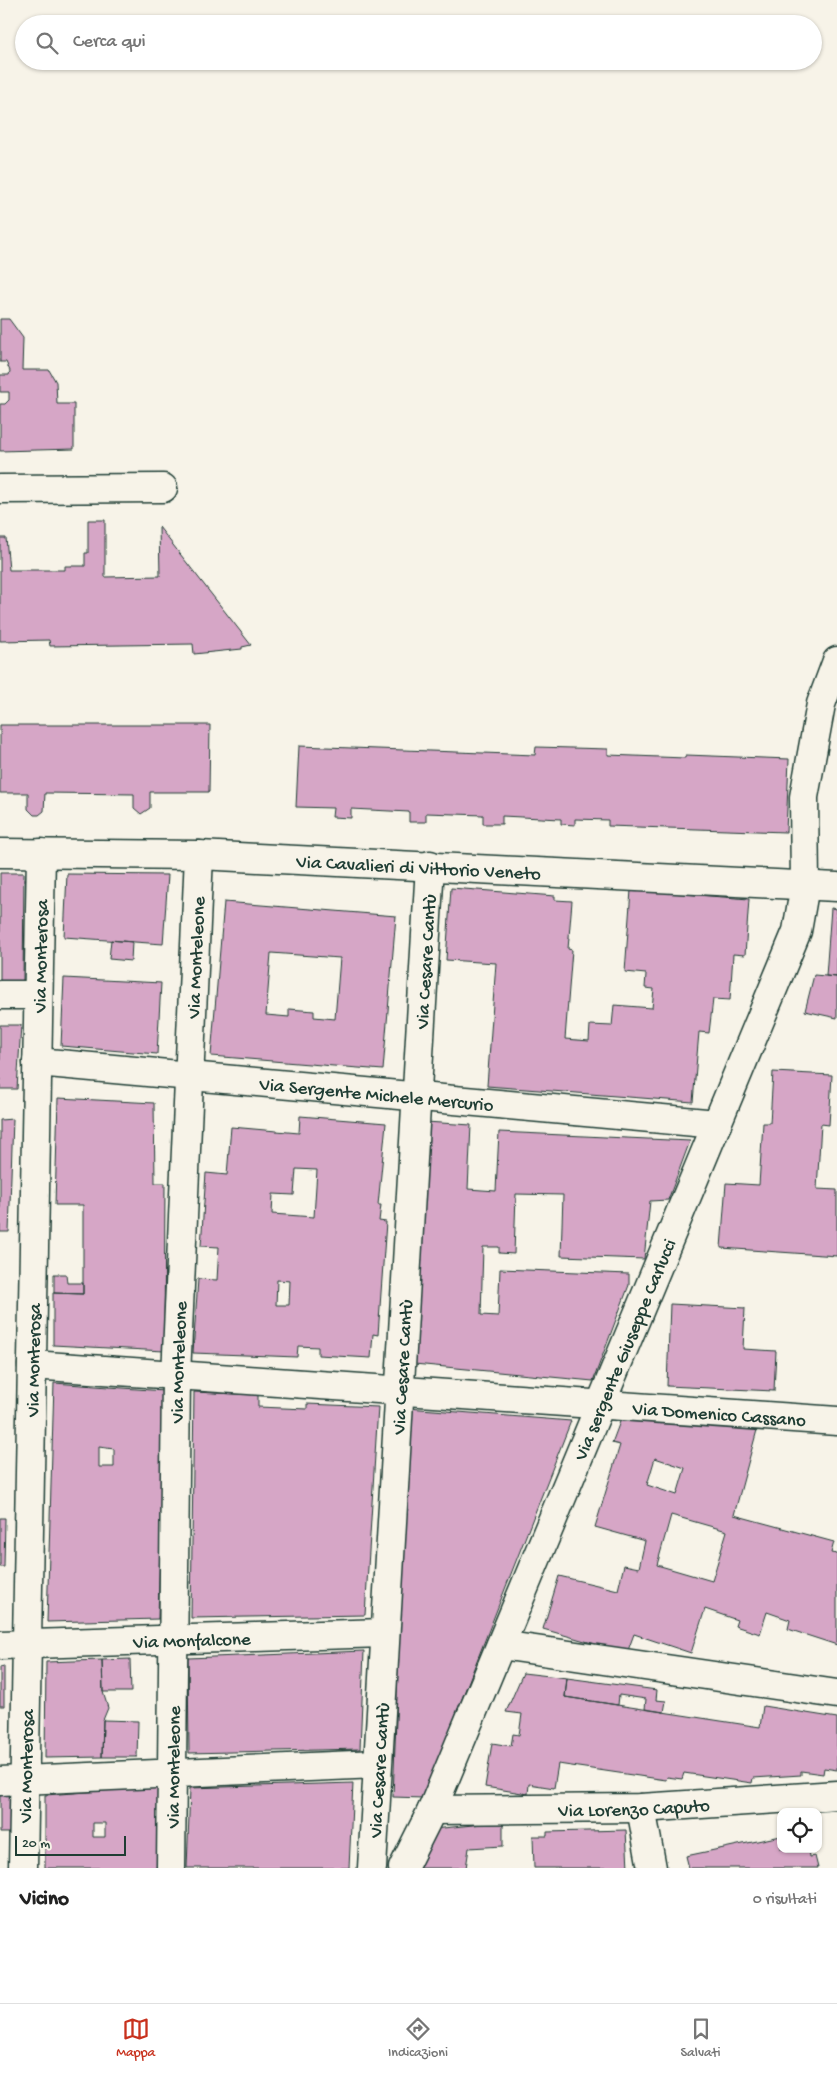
<!DOCTYPE html>
<html lang="it">
<head>
<meta charset="utf-8">
<style>
  :root { --surface:#fff; --page:#f6f6f6; --text:#222; --muted:#767676; --line:#e0e0e0; --accent:#c8321e }
  body { margin:0; font-family:"Gochi Hand",sans-serif; background:var(--page); color:var(--text) }
  .controls { position:absolute; right:15px; bottom:15px; display:grid; overflow:hidden; border-radius:10px; box-shadow:0 1px 4px #0004 }
  .controls button { width:45px; height:45px; display:grid; place-items:center; padding:0; border:0; border-bottom:1px solid var(--line); background:var(--surface); color:var(--text); font:25px sans-serif }
  .scale { position:absolute; left:15px; bottom:12px; width:111px; box-sizing:border-box; padding-left:5px; border:2px solid #1f3d34; border-top:0; font-size:14px; line-height:18px; white-space:nowrap; color:#1f3d34; -webkit-text-stroke:4px #f7f3e8; paint-order:stroke }
  .list { margin:0; padding:0; list-style:none }
  h2 { display:flex; justify-content:space-between; align-items:center; height:65px; margin:0; padding:0 20px; font-size:21px }
  h2 small { font-size:16px; font-weight:400; color:var(--muted) }
  .icon { flex:none; width:28px; height:28px; fill:none; stroke:currentColor; stroke-width:2; stroke-linecap:round; stroke-linejoin:round }
  .map { position:relative; flex:none; width:837px; height:1868px; overflow:hidden }
  .search { position:absolute; background:var(--surface); box-shadow:0 1px 4px #0004; left:15px; right:15px; top:15px; height:55px; display:flex; align-items:center; gap:12px; box-sizing:border-box; padding:0 18px; border-radius:28px; color:var(--muted); font-size:19px }
  .sheet { height:135px; background:var(--surface) }
  nav { display:flex; justify-content:space-around; align-items:center; box-sizing:border-box; height:70px; border-top:1px solid var(--line); background:var(--surface); font-size:14px; color:var(--muted) }
  nav a { display:grid; justify-items:center; gap:2px }
  nav .on { color:var(--accent) }
  .map>svg:first-child { display:block }
  .building { fill:#d6a6c6; stroke:#1f3d34; fill-rule:evenodd }
  .lines { fill:none; stroke-linecap:round; stroke-linejoin:round }
  .minor-casing { stroke:#1f3d34; stroke-width:31 }
  .minor { stroke:#f7f3e8; stroke-width:28 }
  .labels { text-anchor:middle; stroke-width:4; stroke-linejoin:round; paint-order:stroke }
  .street-label { font-size:19px; fill:#1f3d34; stroke:#f7f3e8 }
</style>
</head>
<body>
<div class="map">
<svg width="837" height="1868" viewBox="0 0 837 1868">
  <rect width="100%" height="100%" fill="#f7f3e8"/>
  <filter id="ink" filterUnits="userSpaceOnUse"><feTurbulence type="fractalNoise" baseFrequency=".02" numOctaves="2"/><feDisplacementMap in="SourceGraphic" scale="10" xChannelSelector="R" yChannelSelector="G"/><feConvolveMatrix kernelMatrix="1 2 1 2 8 2 1 2 1" color-interpolation-filters="sRGB"/></filter>
  <g filter="url(#ink)">
    <path class="building" d="M 0,319 L 9,319 L 23,338 L 22,370 L 49,370 L 56,382 L 57,404 L 74,404 L 74,449 L 0,451 L 0,404 L 5,404 L 9,400 L 9,392 L 0,392 L 0,375 L 9,375 L 10,371 L 6,362 L 0,362 Z
      M 88,520 L 105,520 L 105,577 L 160,576 L 159,527 L 251,645 L 242,647 L 242,649 L 194,654 L 193,644 L 50,646 L 49,640 L 0,641 L 0,538 L 6,538 L 9,570 L 65,570 L 65,566 L 85,566 L 85,553 L 88,553 Z
      M 0,725 L 210,725 L 209,792 L 150,792 L 150,808 L 141,814 L 134,808 L 134,794 L 45,793 L 44,811 L 39,815 L 34,815 L 28,809 L 28,793 L 0,793 Z
      M 299,746 L 535,755 L 536,747 L 608,749 L 608,755 L 685,758 L 686,755 L 789,759 L 786,832 L 608,826 L 608,820 L 575,819 L 575,825 L 561,824 L 561,819 L 502,816 L 502,824 L 483,824 L 483,815 L 426,813 L 426,822 L 409,822 L 409,812 L 351,809 L 351,818 L 332,817 L 333,808 L 296,807 Z
      M 0,873 L 24,873 L 23,981 L 0,981 Z
      M 67,874 L 168,875 L 163,944 L 64,937 Z
      M 451,888 L 555,896 L 555,900 L 572,901 L 568,949 L 572,950 L 565,1039 L 589,1041 L 590,1025 L 612,1026 L 614,1005 L 652,1008 L 654,989 L 645,988 L 646,974 L 625,972 L 631,890 L 749,899 L 745,955 L 733,954 L 730,1000 L 713,999 L 709,1033 L 699,1032 L 693,1102 L 487,1086 L 496,963 L 446,960 Z
      M 224,902 L 396,916 L 383,1070 L 211,1056 ZM 271,953 L 340,958 L 335,1019 L 314,1017 L 314,1011 L 289,1009 L 289,1017 L 266,1015 Z
      M 831,908 L 837,909 L 837,977 L 826,976 Z
      M 111,940 L 132,942 L 131,961 L 109,959 Z
      M 814,975 L 837,977 L 837,1018 L 805,1011 Z
      M 64,978 L 161,983 L 157,1054 L 61,1046 Z
      M 0,1025 L 21,1025 L 17,1089 L 0,1089 Z
      M 773,1072 L 832,1075 L 829,1125 L 821,1124 L 817,1189 L 837,1190 L 837,1256 L 721,1248 L 726,1183 L 759,1185 L 763,1123 L 770,1123 Z
      M 58,1098 L 154,1103 L 155,1183 L 165,1183 L 164,1351 L 53,1345 L 53,1293 L 83,1294 L 83,1205 L 55,1205 Z
      M 300,1116 L 386,1123 L 378,1205 L 381,1205 L 379,1221 L 386,1222 L 378,1335 L 373,1334 L 371,1358 L 318,1355 L 318,1347 L 298,1346 L 297,1357 L 193,1353 L 198,1279 L 217,1280 L 219,1247 L 201,1246 L 206,1173 L 227,1175 L 231,1127 L 299,1133 ZM 296,1169 L 317,1170 L 314,1217 L 272,1214 L 273,1194 L 294,1195 ZM 277,1280 L 290,1281 L 289,1305 L 276,1305 Z
      M 13,1119 L 9,1232 L 0,1232 L 0,1120 Z
      M 426,1122 L 471,1125 L 468,1189 L 496,1191 L 499,1132 L 690,1141 L 668,1200 L 650,1201 L 644,1259 L 561,1256 L 563,1195 L 516,1194 L 514,1254 L 499,1253 L 499,1247 L 483,1247 L 481,1315 L 498,1316 L 500,1269 L 629,1274 L 629,1285 L 593,1381 L 414,1364 Z
      M 54,1274 L 66,1274 L 67,1283 L 83,1283 L 83,1294 L 54,1293 Z
      M 670,1304 L 745,1308 L 743,1349 L 776,1351 L 774,1391 L 667,1386 Z
      M 54,1383 L 164,1391 L 158,1619 L 47,1622 ZM 99,1447 L 114,1449 L 114,1467 L 99,1467 Z
      M 194,1392 L 258,1395 L 258,1407 L 307,1409 L 307,1404 L 378,1407 L 365,1615 L 191,1618 Z
      M 408,1408 L 571,1421 L 423,1798 L 393,1797 Z
      M 621,1419 L 757,1430 L 734,1515 L 834,1542 L 831,1553 L 837,1554 L 837,1645 L 788,1629 L 790,1620 L 767,1612 L 760,1634 L 735,1626 L 737,1620 L 705,1609 L 691,1653 L 634,1634 L 627,1653 L 543,1629 L 559,1576 L 618,1590 L 624,1565 L 639,1568 L 645,1541 L 595,1527 L 620,1445 L 612,1443 ZM 655,1458 L 685,1468 L 677,1495 L 647,1485 ZM 671,1515 L 727,1531 L 712,1581 L 657,1565 Z
      M 0,1518 L 5,1518 L 4,1567 L 0,1567 Z
      M 364,1651 L 360,1749 L 189,1753 L 188,1658 Z
      M 130,1659 L 131,1692 L 103,1692 L 102,1660 Z
      M 102,1660 L 103,1692 L 108,1708 L 103,1720 L 102,1757 L 45,1758 L 46,1662 Z
      M 4,1666 L 4,1706 L 0,1706 L 0,1667 Z
      M 523,1673 L 567,1678 L 565,1697 L 760,1727 L 763,1706 L 837,1718 L 837,1770 L 824,1768 L 823,1774 L 801,1771 L 801,1775 L 753,1778 L 752,1783 L 684,1773 L 682,1779 L 667,1777 L 666,1780 L 558,1764 L 554,1788 L 529,1784 L 528,1794 L 485,1787 L 492,1743 L 511,1746 L 513,1734 L 519,1735 L 522,1714 L 506,1712 Z
      M 567,1678 L 657,1690 L 656,1700 L 666,1701 L 664,1712 L 645,1709 L 646,1699 L 619,1695 L 618,1705 L 565,1697 Z
      M 103,1720 L 138,1721 L 137,1757 L 102,1757 Z
      M 353,1783 L 349,1868 L 187,1868 L 190,1788 Z
      M 160,1787 L 157,1868 L 45,1868 L 45,1795 ZM 93,1823 L 105,1823 L 105,1837 L 93,1837 Z
      M 0,1792 L 13,1792 L 14,1833 L 0,1833 Z
      M 503,1822 L 503,1846 L 469,1848 L 466,1868 L 416,1868 L 433,1829 Z
      M 626,1830 L 628,1868 L 534,1868 L 533,1836 L 547,1836 L 547,1832 Z
      M 781,1836 L 781,1849 L 808,1849 L 809,1857 L 815,1856 L 818,1868 L 689,1868 L 686,1856 Z"/>
    <g class="lines">
      <defs>
        <g id="minor">
          <path d="M 0,489 L 163,488"/>
          <path id="s1" d="M 0,853 L 199,855 L 837,887"/>
          <path d="M 0,995 L 38,995"/>
          <path id="s2" d="M 37,1062 L 717,1124"/>
          <path id="s3" d="M 32,1365 L 837,1421"/>
          <path id="s4" d="M 0,1645 L 384,1633"/>
          <path d="M 501,1645 L 837,1694"/>
          <path d="M 0,1781 L 377,1764"/>
          <path d="M 641,1808 L 652,1868"/>
          <path id="s5" d="M 432,1810 L 641,1808 L 837,1795"/>
          <path id="s6" d="M 23,1868 L 41,853"/>
          <path id="s7" d="M 171,1868 L 176,1376 L 199,855"/>
          <path id="s8" d="M 372,1868 L 430,865"/>
          <path id="s9" d="M 403,1868 L 432,1810 L 797,931 L 805,885 L 804,797 L 821,704 L 837,661"/>
        </g>
      </defs>
      <use href="#minor" class="minor-casing"/>
      <use href="#minor" class="minor"/>
    </g>
  </g>
  <g class="labels">
    <g class="street-label">
      <text dy="7" stroke="none"><textPath href="#s1" startOffset="419">Via Cavalieri di Vittorio Veneto</textPath></text>
      <text dy="7" stroke="none"><textPath href="#s6" startOffset="912">Via Monterosa</textPath></text>
      <text dy="7" stroke="none"><textPath href="#s7" startOffset="911">Via Monteleone</textPath></text>
      <text dy="7" stroke="none"><textPath href="#s8" startOffset="908">Via Cesare Cantù</textPath></text>
      <text dy="7" stroke="none"><textPath href="#s2" startOffset="341">Via Sergente Michele Mercurio</textPath></text>
      <text dy="7" stroke="none"><textPath href="#s9" startOffset="564">Via sergente Giuseppe Carlucci</textPath></text>
      <text dy="7" stroke="none"><textPath href="#s6" startOffset="508">Via Monterosa</textPath></text>
      <text dy="7" stroke="none"><textPath href="#s7" startOffset="506">Via Monteleone</textPath></text>
      <text dy="7" stroke="none"><textPath href="#s8" startOffset="502">Via Cesare Cantù</textPath></text>
      <text dy="7" stroke="none"><textPath href="#s3" startOffset="689">Via Domenico Cassano</textPath></text>
      <text dy="7" stroke="none"><textPath href="#s4" startOffset="192">Via Monfalcone</textPath></text>
      <text dy="7" stroke="none"><textPath href="#s6" startOffset="102">Via Monterosa</textPath></text>
      <text dy="7" stroke="none"><textPath href="#s7" startOffset="101">Via Monteleone</textPath></text>
      <text dy="7" stroke="none"><textPath href="#s8" startOffset="98">Via Cesare Cantù</textPath></text>
      <text dy="7" stroke="none"><textPath href="#s5" startOffset="202">Via Lorenzo Caputo</textPath></text>
    </g>
  </g>
</svg>
<div class="controls">
<button><svg class="icon" aria-label="locate" viewBox="0 0 24 24"><circle cx="12" cy="12" r="6"/><path d="M12 2v4M12 18v4M2 12h4M18 12h4"/></svg></button>
</div>
<div class="scale">20 m</div>
<div class="search"><svg class="icon" aria-label="search" viewBox="0 0 24 24"><circle cx="10" cy="10" r="6"/><path d="M15 15l6 6"/></svg>Cerca qui</div>
</div>
<section class="sheet">
<h2>Vicino<small>0 risultati</small></h2>
<ul class="list">
</ul>
</section>
<nav>
<a class="on"><svg class="icon" aria-label="map" viewBox="0 0 24 24"><path d="M3 6l6-2 6 2 6-2v14l-6 2-6-2-6 2zM9 4v14M15 6v14"/></svg>Mappa</a>
<a><svg class="icon" aria-label="directions" viewBox="0 0 24 24"><path d="M12 3l9 9-9 9-9-9zM9 14v-3h6M13 9l2 2-2 2"/></svg>Indicazioni</a>
<a><svg class="icon" aria-label="saved" viewBox="0 0 24 24"><path d="M7 4h10v16l-5-4-5 4z"/></svg>Salvati</a>
</nav>
</body>
</html>
